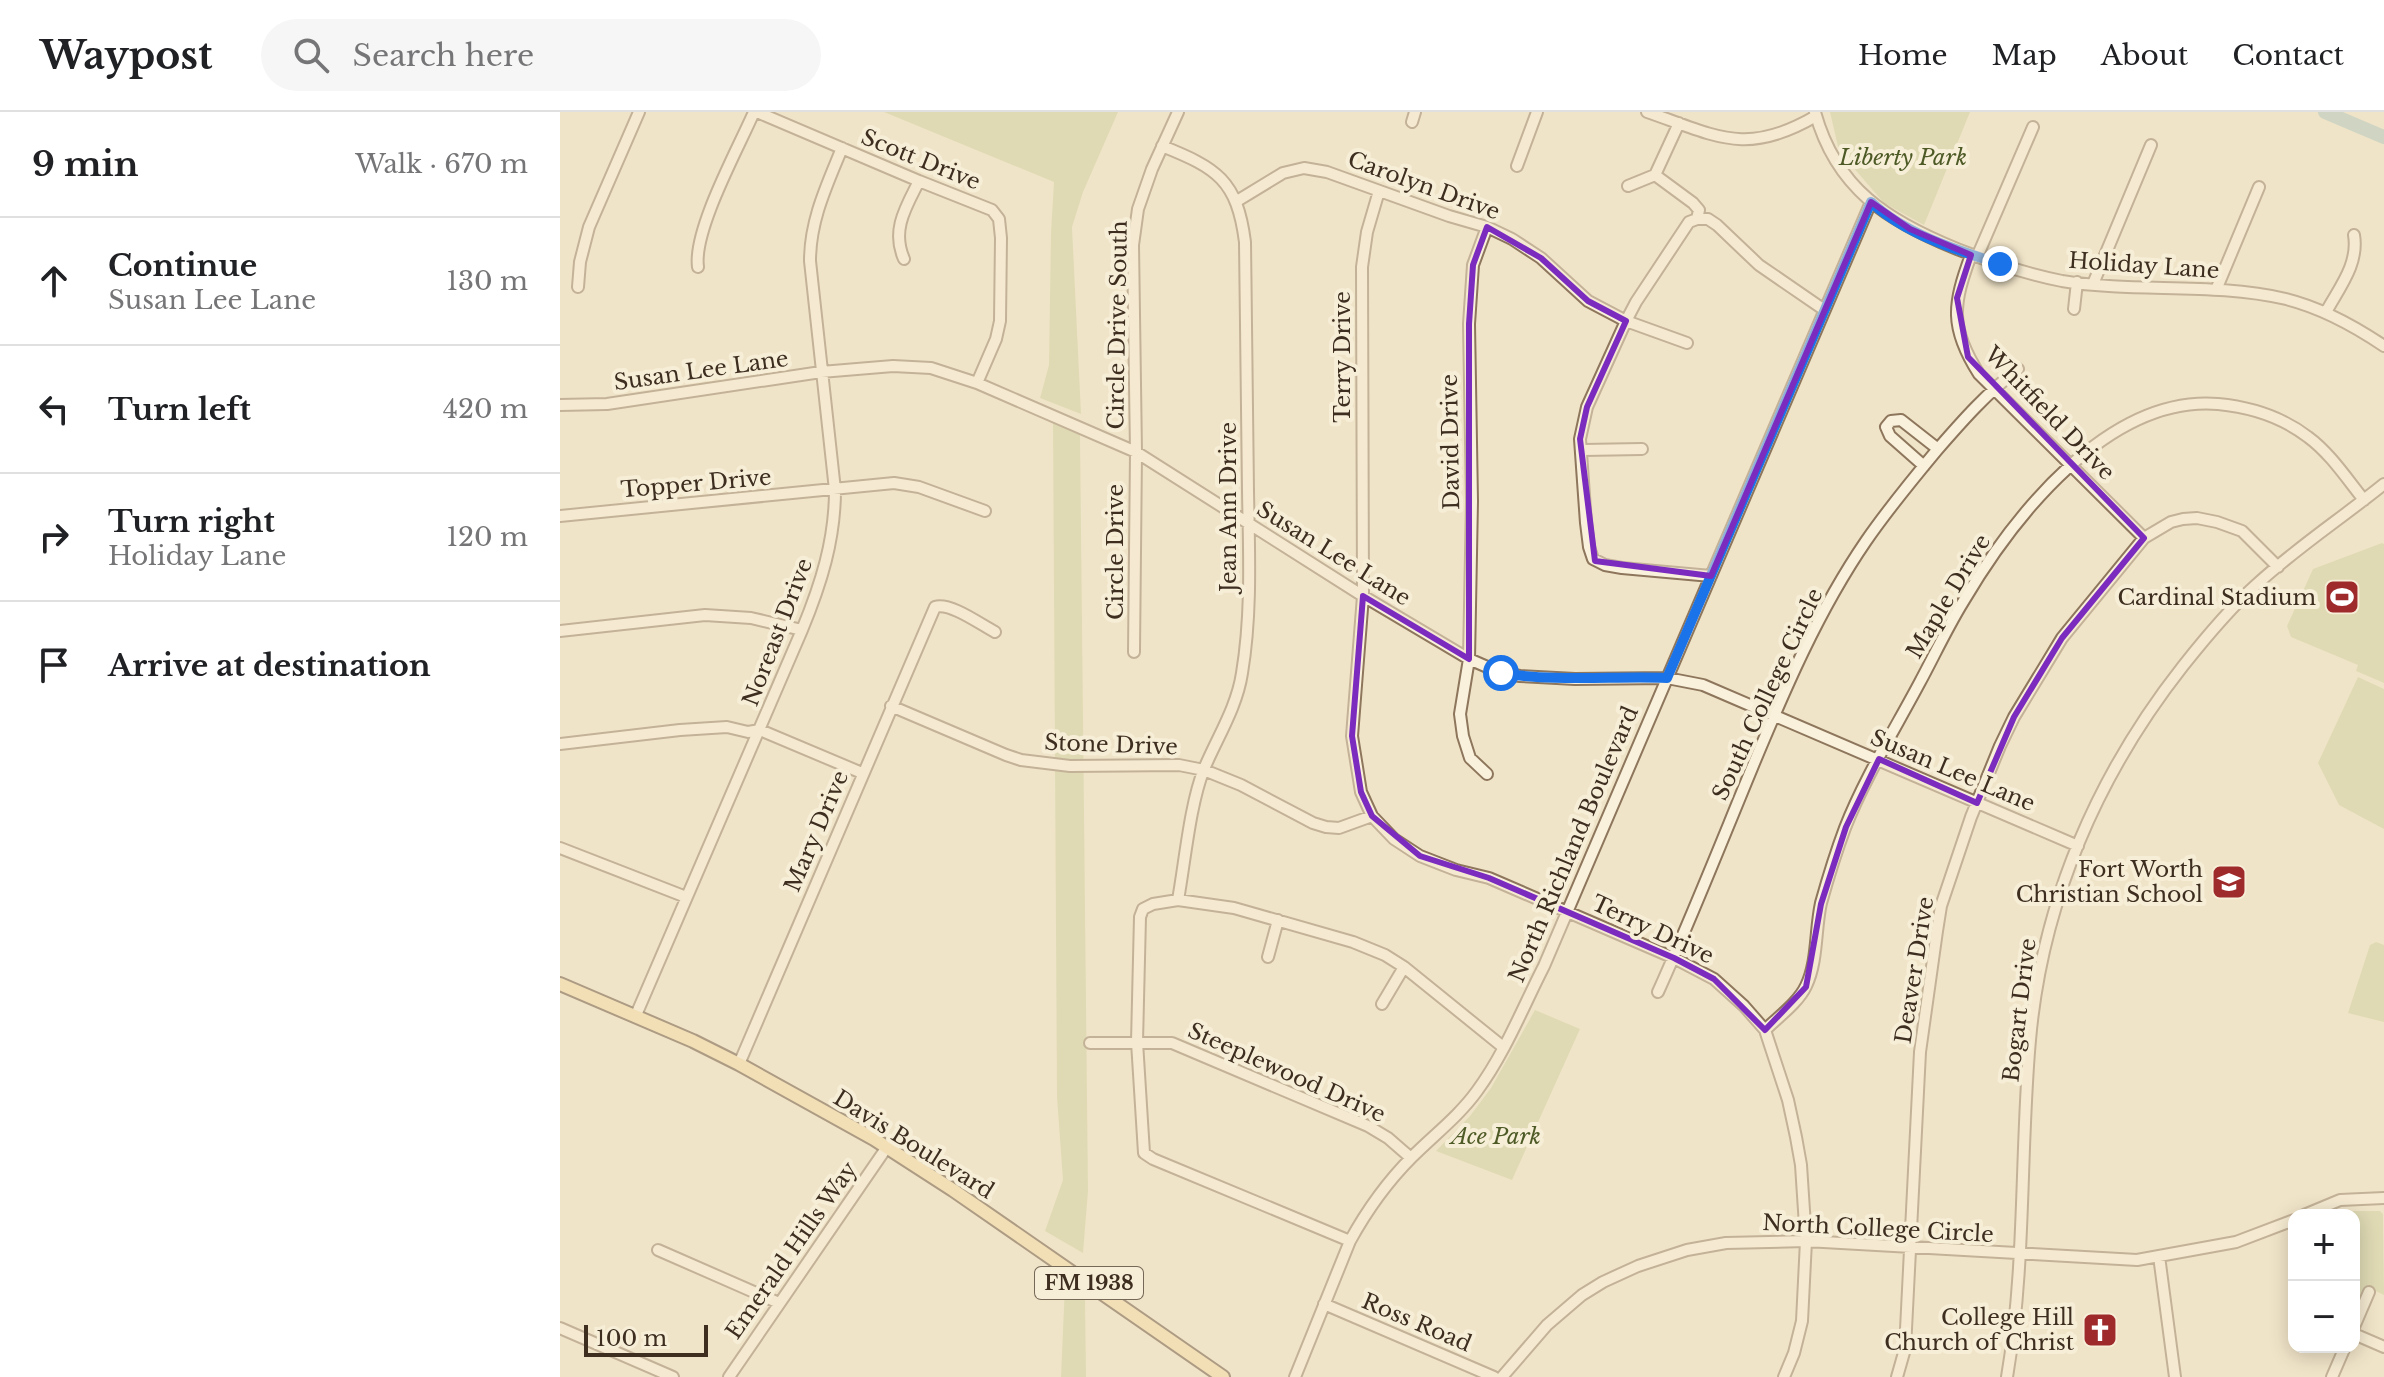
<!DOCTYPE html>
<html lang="en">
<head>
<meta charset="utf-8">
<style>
  :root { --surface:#fff; --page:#f6f6f6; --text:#202124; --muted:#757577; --line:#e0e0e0 }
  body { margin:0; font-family:"Libre Baskerville",serif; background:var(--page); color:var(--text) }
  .controls { position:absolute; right:24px; bottom:24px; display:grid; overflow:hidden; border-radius:16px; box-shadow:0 4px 20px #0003 }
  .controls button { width:72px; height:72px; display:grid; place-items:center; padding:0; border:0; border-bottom:2px solid var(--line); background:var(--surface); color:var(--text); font:40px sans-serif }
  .scale { position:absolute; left:24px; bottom:20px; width:124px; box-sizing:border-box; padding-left:8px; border:4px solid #3d2e20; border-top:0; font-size:22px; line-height:28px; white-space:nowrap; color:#3d2e20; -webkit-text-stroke:6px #f7eed8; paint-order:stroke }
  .stop { position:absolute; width:24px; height:24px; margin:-18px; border:6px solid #1a73e8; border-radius:50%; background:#fff }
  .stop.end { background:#1a73e8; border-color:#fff; box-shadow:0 2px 8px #0008 }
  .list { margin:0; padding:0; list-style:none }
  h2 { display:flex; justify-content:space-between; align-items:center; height:104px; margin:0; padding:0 32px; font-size:34px }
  h2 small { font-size:26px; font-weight:400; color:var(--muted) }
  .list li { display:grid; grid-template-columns:52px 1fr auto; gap:24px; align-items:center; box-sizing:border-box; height:128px; padding:0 32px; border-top:2px solid var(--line) }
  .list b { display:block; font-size:30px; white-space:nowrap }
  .list p { margin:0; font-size:26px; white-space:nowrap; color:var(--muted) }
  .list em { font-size:26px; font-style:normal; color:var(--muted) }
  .icon { flex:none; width:44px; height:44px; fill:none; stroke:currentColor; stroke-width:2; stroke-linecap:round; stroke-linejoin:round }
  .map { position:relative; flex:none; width:1824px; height:1265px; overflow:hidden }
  header { display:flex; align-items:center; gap:48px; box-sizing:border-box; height:112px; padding:0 40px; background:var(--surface); border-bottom:2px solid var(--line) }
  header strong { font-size:38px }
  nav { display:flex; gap:44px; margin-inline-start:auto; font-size:28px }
  .search { width:560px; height:72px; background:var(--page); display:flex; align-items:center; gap:20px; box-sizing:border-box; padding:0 28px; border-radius:44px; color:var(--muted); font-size:30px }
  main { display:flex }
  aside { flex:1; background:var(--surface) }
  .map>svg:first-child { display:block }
  .green { fill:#c9cf9b }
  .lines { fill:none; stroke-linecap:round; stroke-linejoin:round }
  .river { stroke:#a9c4bc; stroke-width:14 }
  .minor-casing { stroke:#8d765c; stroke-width:14 }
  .major-casing { stroke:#5b4430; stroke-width:16 }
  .minor { stroke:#faf1dc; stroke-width:10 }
  .major { stroke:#f3d9a0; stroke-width:12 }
  .route { stroke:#1a73e8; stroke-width:10 }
  .marked { fill:none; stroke:#7b2cbf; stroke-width:6; stroke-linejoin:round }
  .labels { text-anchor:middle; stroke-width:8; stroke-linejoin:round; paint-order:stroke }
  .shield { fill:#f7eed8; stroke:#756857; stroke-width:2 }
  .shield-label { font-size:20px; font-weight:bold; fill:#3d2e20 }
  .park-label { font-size:22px; font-style:italic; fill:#4d5a26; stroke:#f7eed8 }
  .street-label { font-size:22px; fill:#3d2e20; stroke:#f7eed8 }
  .poi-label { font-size:22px; fill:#3d2e20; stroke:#f7eed8; text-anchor:end }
</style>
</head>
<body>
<header>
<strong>Waypost</strong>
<div class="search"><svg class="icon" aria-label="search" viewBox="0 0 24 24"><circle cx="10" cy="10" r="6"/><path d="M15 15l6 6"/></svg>Search here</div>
<nav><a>Home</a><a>Map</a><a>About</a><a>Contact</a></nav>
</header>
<main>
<aside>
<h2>9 min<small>Walk · 670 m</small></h2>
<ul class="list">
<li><svg class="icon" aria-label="ahead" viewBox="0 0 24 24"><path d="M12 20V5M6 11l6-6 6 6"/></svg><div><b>Continue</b><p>Susan Lee Lane</p></div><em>130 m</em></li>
<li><svg class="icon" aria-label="left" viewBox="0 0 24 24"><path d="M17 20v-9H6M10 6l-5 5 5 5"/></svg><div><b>Turn left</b></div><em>420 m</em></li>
<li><svg class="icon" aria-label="right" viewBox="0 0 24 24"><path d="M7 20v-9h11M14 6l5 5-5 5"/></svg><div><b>Turn right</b><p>Holiday Lane</p></div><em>120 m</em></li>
<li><svg class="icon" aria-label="arrive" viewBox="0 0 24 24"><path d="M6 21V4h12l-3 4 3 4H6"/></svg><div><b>Arrive at destination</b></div></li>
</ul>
</aside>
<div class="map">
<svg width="1824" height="1265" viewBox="0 0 1824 1265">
  <rect width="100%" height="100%" fill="#f0e4c8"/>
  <path class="green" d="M 324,0 L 558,0 L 523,80 L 512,115 L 521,302 L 480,286 L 489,253 L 491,121 L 494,70 Z
    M 1270,0 L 1410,0 L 1364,113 L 1324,91 L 1279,39 Z
    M 493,311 L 520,323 L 528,1079 L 523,1141 L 485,1119 L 503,1068 L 497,985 Z
    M 1822,431 L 1824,432 L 1824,571 L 1796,559 L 1798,553 L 1731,525 L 1727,514 L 1753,457 Z
    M 1798,565 L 1824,577 L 1824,717 L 1779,693 L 1758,651 Z
    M 1816,830 L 1824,833 L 1824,910 L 1788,901 L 1810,833 Z
    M 975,898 L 1020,917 L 952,1068 L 876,1039 L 910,1004 L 931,976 Z
    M 1793,1099 L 1820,1099 L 1823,1102 L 1824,1183 L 1807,1175 L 1794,1204 L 1794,1103 L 1772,1103 Z
    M 505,1172 L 525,1186 L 526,1265 L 501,1265 Z"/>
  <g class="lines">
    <path class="river" d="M 1765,0 L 1824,25"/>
    <defs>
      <path id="minor" d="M 197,0 L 359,69 L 432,98 L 439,107 L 441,126 L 440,209 L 436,227 L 417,271
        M 1087,0 C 1157,24 1186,45 1256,4
        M 1255,0 C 1276,77 1328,109 1397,137 C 1430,150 1467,162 1502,169 C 1576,181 1653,170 1726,187 C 1762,196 1793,213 1824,234
        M 852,10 L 855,0
        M 602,34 C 657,56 677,68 685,130 C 686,213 687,296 688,379 C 689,439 692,501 682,561 C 677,595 657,626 644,657 C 630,692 625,749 618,788
        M 957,54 L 977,0
        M 1095,63 L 1133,91 L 1139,98 L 1137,107
        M 1068,74 L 1095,63 L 1119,11
        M 819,79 L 807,120 L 802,155 L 803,484 L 792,624 L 801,680 L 812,704 L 834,727 L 860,744 L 896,758 L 929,766 L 1114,846 L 1154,867 L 1184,894 L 1205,918 L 1228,988 L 1236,1025 L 1241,1053 L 1246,1129 L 1242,1209 L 1234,1241 L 1224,1265
        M 677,89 L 723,61 L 744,56 L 767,60 L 889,104 L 927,115 L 952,127 L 981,146 L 1028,189 L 1066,209 L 1127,231
        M 1137,107 L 1129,110 L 1076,190 L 1066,209 L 1027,295 L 1020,327 L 1026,411 L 1029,435 L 1033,447 L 1045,453 L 1062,456 L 1151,464
        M 1137,107 L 1148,107 L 1157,113 L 1199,153 L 1263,197
        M 1411,143 C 1393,192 1389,215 1419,262 L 1584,426
        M 1417,145 L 1473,15
        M 344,147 C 331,118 346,95 359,69
        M 138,155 C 133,118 178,37 194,0
        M 1533,172 L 1591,33
        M 18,175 L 20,150 L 29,115 L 79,0
        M 1656,178 L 1699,75
        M 1514,197 L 1517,170
        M 1766,200 C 1779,176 1799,152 1794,123
        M 0,293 L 47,292 L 261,260 L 333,254 L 371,256 L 417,271 L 576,340 L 803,484 L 909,547 L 941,561 L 960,564 L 1015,567 L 1107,566 L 1143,573 L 1518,734
        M 1023,338 L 1082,337
        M 1364,354 L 1330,324 L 1326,315 L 1331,309 L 1341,308 L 1378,337
        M 0,404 L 334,371 L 359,375 L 425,399
        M 0,519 L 145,503 L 191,506 L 242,518
        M 574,540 L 576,340 L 573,133 L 578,97 L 592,57 L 618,0
        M 331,594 L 446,643 L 461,648 L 510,654 L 619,653 L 644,658 L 681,673 L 753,711 L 766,715 L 779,716 L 812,704
        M 0,632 L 120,618 L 167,615 L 188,620 L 200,618 L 302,661
        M 927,662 L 910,646 L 903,624 L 900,602 L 909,547 L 912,389 L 909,212 L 913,153 L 927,115
        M 0,736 L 126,785
        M 708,845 L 718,808
        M 1098,880 C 1131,807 1161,731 1192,656 C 1224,579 1258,499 1306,429 C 1328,397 1352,368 1377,338 C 1403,308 1427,281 1458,257
        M 822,892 L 844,855
        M 76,903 L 242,518 C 261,472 275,428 275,378 L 250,149 C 250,108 267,73 282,36
        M 1205,918 C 1218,905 1238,891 1246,874 C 1258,849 1255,818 1261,791 C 1268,766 1276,740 1285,716 C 1304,667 1335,617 1360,570 C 1374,544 1387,516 1403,490 C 1453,405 1548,283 1658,292 C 1690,295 1722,305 1748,325 C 1770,341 1787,367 1804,388
        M 530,931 L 612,931 L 808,1014 L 828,1026 L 851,1046
        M 179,952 L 375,495 C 390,490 420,512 435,520
        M 1744,1103 L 1780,1088 L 1824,1086
        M 790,1129 L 593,1047 L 584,1041 L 577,930 L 580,805 L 583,797 L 593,792 L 618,788 L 674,796 L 793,830 L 825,843 L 844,855 L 943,935
        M 98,1138 L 219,1191
        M 1599,1144 L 1615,1265
        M 764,1192 L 934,1265
        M 1794,1215 L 1809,1180
        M 0,1216 L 113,1265
        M 1794,1222 L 1824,1235
        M 169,1265 L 327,1035
        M 735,1265 L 790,1129 C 807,1098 827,1070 852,1045 C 874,1023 899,1004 917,979 C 945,941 963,895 984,854 L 1311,90
        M 942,1265 L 987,1213 L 1022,1183 L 1043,1170 L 1078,1154 L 1127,1138 L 1166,1131 L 1246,1129 L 1577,1148 L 1676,1130 L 1734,1108
        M 1337,1265 L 1345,1237 L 1360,940 L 1377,819 L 1381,794 L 1411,705 L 1440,634 L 1454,605 L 1502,526 L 1584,426 L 1611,410 L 1623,407 L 1637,406 L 1657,410 L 1682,419 L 1718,455
        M 1447,1265 C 1466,1153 1460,1040 1470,928 C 1482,790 1538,662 1623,554 C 1646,525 1669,497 1696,473 C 1736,436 1782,406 1824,372
        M 1772,1265 L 1785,1235"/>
      <path id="major" d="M 0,872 L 133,929 L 179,952 L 314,1027 L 393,1078 L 663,1265"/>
    </defs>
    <use href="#minor" class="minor-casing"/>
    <use href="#major" class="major-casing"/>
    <use href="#minor" class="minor"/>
    <use href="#major" class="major"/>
  </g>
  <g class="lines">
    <path class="route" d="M 941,561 C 996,570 1052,564 1107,566 L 1311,90 C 1345,122 1396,138 1440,152"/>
  </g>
  <path d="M0 0H1824V1265H0ZM 1311,90 L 1350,117 L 1411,143 L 1397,186 L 1408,245 L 1584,426 L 1502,526 L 1454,605 L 1417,691 L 1319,647 L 1286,715 L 1261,792 L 1246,875 L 1205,918 L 1154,867 L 1114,846 L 929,766 L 860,744 L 812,704 L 801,680 L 792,624 L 803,484 L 909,547 L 909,212 L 913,153 L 927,115 L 981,146 L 1028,189 L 1066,209 L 1027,295 L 1020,327 L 1035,449 L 1151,464 Z" fill="#f0e4c8" fill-opacity=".55" fill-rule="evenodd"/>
  <path class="marked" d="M 1311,90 L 1350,117 L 1411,143 L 1397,186 L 1408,245 L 1584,426 L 1502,526 L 1454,605 L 1417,691 L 1319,647 L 1286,715 L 1261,792 L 1246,875 L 1205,918 L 1154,867 L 1114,846 L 929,766 L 860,744 L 812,704 L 801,680 L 792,624 L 803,484 L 909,547 L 909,212 L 913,153 L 927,115 L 981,146 L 1028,189 L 1066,209 L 1027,295 L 1020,327 L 1035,449 L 1151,464 Z"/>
  <defs>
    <symbol id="stadium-square" viewBox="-11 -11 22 22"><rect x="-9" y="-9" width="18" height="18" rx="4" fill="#9e2a2b" stroke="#f7eed8"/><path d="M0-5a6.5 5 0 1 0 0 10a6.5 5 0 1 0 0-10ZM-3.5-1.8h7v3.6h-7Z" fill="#fff"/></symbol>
    <symbol id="school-square" viewBox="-11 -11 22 22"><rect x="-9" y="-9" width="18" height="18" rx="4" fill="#9e2a2b" stroke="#f7eed8"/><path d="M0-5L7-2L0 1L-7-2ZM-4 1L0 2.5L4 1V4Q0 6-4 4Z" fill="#fff"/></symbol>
    <symbol id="church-square" viewBox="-11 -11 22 22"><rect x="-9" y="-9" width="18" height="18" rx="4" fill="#9e2a2b" stroke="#f7eed8"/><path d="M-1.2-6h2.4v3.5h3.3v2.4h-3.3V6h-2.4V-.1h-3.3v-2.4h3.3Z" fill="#fff"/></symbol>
  </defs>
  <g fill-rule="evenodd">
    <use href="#stadium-square" x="1762" y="465" width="40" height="40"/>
    <use href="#school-square" x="1649" y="750" width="40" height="40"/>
    <use href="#church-square" x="1520" y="1198" width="40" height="40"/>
  </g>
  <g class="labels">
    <rect class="shield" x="475" y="1155" width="108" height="32" rx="6"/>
    <g class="shield-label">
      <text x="529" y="1178">FM 1938</text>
    </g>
    <g class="park-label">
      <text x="1343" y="53">Liberty Park</text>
      <text x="936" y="1032">Ace Park</text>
    </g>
    <g class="street-label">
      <text transform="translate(361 47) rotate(22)" y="8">Scott Drive</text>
      <text transform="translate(864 73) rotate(20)" y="8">Carolyn Drive</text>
      <text transform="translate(1584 153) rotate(4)" y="8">Holiday Lane</text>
      <text transform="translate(557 213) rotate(-89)" y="8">Circle Drive South</text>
      <text transform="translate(782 245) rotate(-90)" y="8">Terry Drive</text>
      <text transform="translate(141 258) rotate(-8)" y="8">Susan Lee Lane</text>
      <text transform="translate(1490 301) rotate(46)" y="8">Whitfield Drive</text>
      <text transform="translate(890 330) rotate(-91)" y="8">David Drive</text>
      <text transform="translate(136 371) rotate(-5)" y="8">Topper Drive</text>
      <text transform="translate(668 395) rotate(-90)" y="8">Jean Ann Drive</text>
      <text transform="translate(555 440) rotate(-90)" y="8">Circle Drive</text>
      <text transform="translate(774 441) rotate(32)" y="8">Susan Lee Lane</text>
      <text transform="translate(1388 484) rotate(-59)" y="8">Maple Drive</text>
      <text transform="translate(217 520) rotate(-69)" y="8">Noreast Drive</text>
      <text transform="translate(1207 582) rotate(-65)" y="8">South College Circle</text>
      <text transform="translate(551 632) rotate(2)" y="8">Stone Drive</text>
      <text transform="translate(1393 658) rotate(23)" y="8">Susan Lee Lane</text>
      <text transform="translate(256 719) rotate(-67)" y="8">Mary Drive</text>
      <text transform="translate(1013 732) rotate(-67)" y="8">North Richland Boulevard</text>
      <text transform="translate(1093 817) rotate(25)" y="8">Terry Drive</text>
      <text transform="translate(1354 858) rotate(-81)" y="8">Deaver Drive</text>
      <text transform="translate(1459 898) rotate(-83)" y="8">Bogart Drive</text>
      <text transform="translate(727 960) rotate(24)" y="8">Steeplewood Drive</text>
      <text transform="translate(354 1032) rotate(32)" y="8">Davis Boulevard</text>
      <text transform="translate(1318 1116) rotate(3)" y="8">North College Circle</text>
      <text transform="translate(231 1138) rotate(-55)" y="8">Emerald Hills Way</text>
      <text transform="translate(857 1210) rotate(23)" y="8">Ross Road</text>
    </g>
    <g class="poi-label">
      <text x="1756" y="493">Cardinal Stadium</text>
      <text x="1643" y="765">Fort Worth<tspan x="1643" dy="25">Christian School</tspan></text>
      <text x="1514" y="1213">College Hill<tspan x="1514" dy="25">Church of Christ</tspan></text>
    </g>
  </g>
</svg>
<div class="controls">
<button>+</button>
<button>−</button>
</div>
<div class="scale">100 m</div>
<div class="stop" style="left:941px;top:561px"></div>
<div class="stop end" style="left:1440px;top:152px"></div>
</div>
</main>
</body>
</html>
